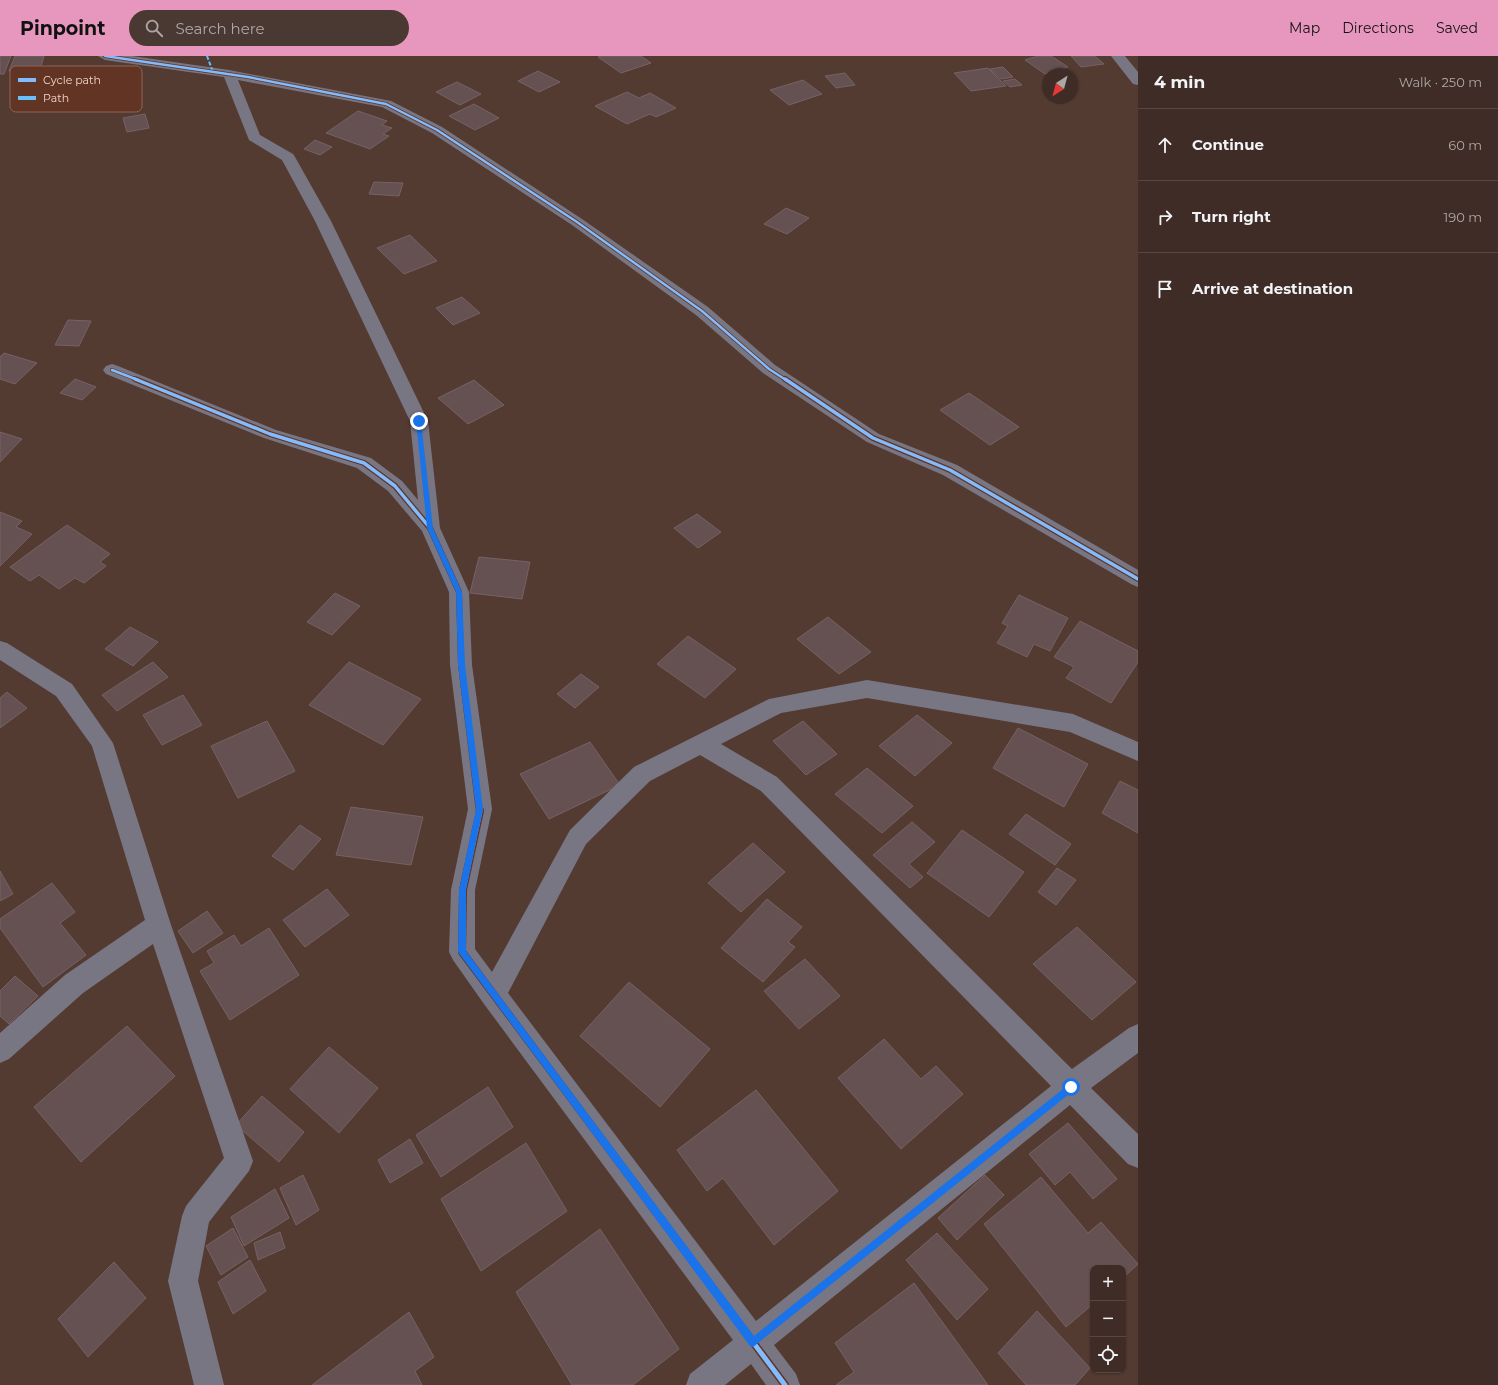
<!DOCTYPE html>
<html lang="en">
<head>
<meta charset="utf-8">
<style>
  :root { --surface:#3f2c26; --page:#4a3832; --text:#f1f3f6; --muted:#ada7a7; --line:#584843; --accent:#e797bd }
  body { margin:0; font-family:Montserrat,sans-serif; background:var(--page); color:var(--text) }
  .controls { position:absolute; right:12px; bottom:12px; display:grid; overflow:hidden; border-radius:8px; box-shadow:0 1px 3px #0004 }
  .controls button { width:36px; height:36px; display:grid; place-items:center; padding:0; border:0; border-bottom:1px solid var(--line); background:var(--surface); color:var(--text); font:20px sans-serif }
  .compass { position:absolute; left:1042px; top:12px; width:36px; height:36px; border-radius:50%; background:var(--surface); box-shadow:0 1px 3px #0004; rotate:216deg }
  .stop { position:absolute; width:12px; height:12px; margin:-9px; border:3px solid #1a73e8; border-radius:50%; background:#fff }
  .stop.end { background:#1a73e8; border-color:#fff; box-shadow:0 1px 4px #0008 }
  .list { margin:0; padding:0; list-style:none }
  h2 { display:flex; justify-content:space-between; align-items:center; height:52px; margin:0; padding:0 16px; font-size:17px }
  h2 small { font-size:13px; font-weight:400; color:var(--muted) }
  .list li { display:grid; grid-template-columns:26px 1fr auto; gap:12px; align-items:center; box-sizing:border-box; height:72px; padding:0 16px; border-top:1px solid var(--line) }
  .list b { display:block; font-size:15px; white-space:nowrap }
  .list em { font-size:13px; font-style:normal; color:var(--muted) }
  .icon { flex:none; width:22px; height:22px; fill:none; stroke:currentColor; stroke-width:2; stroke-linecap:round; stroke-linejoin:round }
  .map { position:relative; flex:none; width:1138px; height:1329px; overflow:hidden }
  header { display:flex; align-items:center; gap:24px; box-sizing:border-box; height:56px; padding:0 20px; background:var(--accent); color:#111 }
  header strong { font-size:19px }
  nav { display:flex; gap:22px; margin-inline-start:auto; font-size:14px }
  .search { width:280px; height:36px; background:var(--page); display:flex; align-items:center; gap:10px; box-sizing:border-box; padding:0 14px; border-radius:22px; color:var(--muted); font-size:15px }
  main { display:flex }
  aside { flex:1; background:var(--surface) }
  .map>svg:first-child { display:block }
  .building { fill:#655152; stroke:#766264 }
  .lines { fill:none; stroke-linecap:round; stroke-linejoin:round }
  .minor { fill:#797684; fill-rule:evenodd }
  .tertiary { fill:#797684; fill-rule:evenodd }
  .quiet { stroke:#69befc; stroke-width:2; stroke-dasharray:4 2; stroke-linecap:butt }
  .cycleway-far2-casing { stroke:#623424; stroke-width:4 }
  .cycleway-far1-casing { stroke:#623424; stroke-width:6 }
  .cycleway-casing { stroke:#623424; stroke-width:8 }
  .cycleway-far2 { stroke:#80bcff; stroke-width:2.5 }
  .cycleway-far1 { stroke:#80bcff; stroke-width:3.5 }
  .cycleway { stroke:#80bcff; stroke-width:5 }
  .route { fill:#1a73e8 }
  .key { fill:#623424; stroke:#8d6456; stroke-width:1 }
  .key-label { font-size:11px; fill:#f2d5ca }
</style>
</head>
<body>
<header>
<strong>Pinpoint</strong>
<div class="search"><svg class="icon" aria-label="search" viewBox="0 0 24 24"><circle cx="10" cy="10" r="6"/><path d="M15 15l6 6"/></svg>Search here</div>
<nav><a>Map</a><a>Directions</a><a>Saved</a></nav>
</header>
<main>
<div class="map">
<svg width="1138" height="1329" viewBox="0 0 1138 1329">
  <rect width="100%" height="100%" fill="#543b32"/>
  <path class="building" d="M 0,0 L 11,0 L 4,18 L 0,18 Z
    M 15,0 L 44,0 L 40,14 L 9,15 Z
    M 602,0 L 641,0 L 651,7 L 621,17 L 598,1 Z
    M 1038,0 L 1051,0 L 1068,11 L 1045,18 L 1025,4 Z
    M 1071,0 L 1095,0 L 1104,8 L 1081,11 Z
    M 1003,11 L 1013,21 L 1001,23 L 990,13 Z
    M 988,12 L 1006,30 L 971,35 L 954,17 Z
    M 538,15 L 560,26 L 539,36 L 518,25 Z
    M 845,17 L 855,29 L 836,32 L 825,20 Z
    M 1015,23 L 1022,29 L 1010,31 L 1003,25 Z
    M 803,24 L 822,38 L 789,49 L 770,34 Z
    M 457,26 L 481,38 L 460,49 L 436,36 Z
    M 627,36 L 639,42 L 650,37 L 676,52 L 656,61 L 650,58 L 627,68 L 595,50 Z
    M 474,48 L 499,62 L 475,74 L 449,60 Z
    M 358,55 L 387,65 L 382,69 L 392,72 L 383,78 L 389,80 L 370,93 L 326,77 Z
    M 145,58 L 149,72 L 127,76 L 123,62 Z
    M 315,84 L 332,91 L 320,99 L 304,93 Z
    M 374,126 L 403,127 L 399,140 L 369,138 Z
    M 786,152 L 809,162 L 787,178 L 764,168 Z
    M 410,179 L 437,205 L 404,218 L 377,192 Z
    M 462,241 L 480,257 L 453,269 L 436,252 Z
    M 68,264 L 91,265 L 79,290 L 55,289 Z
    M 4,297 L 37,307 L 15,328 L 0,323 L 0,301 Z
    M 75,323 L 96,331 L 82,344 L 60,337 Z
    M 474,324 L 504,349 L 468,368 L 438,342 Z
    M 969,337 L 1019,371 L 990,389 L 940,354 Z
    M 0,376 L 22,383 L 0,406 Z
    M 0,456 L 22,465 L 16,471 L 32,478 L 0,510 Z
    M 697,458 L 721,476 L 698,492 L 674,472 Z
    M 67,469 L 110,498 L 100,506 L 106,510 L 84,527 L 75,522 L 59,533 L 39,519 L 30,525 L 10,511 Z
    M 479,501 L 530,506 L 522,543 L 470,537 Z
    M 335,537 L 360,550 L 332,579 L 307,566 Z
    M 1019,539 L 1068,562 L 1050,595 L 1034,588 L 1027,601 L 997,587 L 1008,570 L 1002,567 Z
    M 828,561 L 871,596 L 839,618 L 797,583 Z
    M 1080,565 L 1138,595 L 1138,606 L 1111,647 L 1066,622 L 1074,611 L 1054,601 Z
    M 130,571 L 158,586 L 133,610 L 105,593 Z
    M 688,580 L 736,613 L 705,642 L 657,608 Z
    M 153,606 L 168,621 L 117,655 L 102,639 Z
    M 349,606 L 421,643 L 383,689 L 309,649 Z
    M 581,618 L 599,631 L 575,652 L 557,638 Z
    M 7,636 L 27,652 L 0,672 L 0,642 Z
    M 183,639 L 202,669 L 162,689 L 143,659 Z
    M 917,659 L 952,687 L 915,720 L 879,690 Z
    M 267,665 L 295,715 L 238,742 L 211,690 Z
    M 803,665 L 837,698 L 806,719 L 773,685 Z
    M 1018,672 L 1088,708 L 1064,751 L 993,712 Z
    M 590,686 L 620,729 L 549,763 L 520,718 Z
    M 867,712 L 913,750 L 882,777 L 835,738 Z
    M 1120,725 L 1138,734 L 1138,777 L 1102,757 Z
    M 351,751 L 423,761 L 411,809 L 336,799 Z
    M 1026,758 L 1071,788 L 1055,809 L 1009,778 Z
    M 912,766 L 935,786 L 909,808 L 923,821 L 910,832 L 873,799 Z
    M 300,769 L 321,783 L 293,814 L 272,800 Z
    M 962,774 L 1024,816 L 989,861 L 927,817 Z
    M 753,787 L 785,816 L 741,856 L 708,827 Z
    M 1057,812 L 1076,824 L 1056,849 L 1038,836 Z
    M 0,815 L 13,838 L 0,845 Z
    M 52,827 L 75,856 L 60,867 L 86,899 L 43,931 L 0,872 L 0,863 Z
    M 327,833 L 349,859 L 305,891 L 283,864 Z
    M 767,843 L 802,871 L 788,886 L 795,891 L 763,926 L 721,892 Z
    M 207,855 L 223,877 L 193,897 L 178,875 Z
    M 1077,871 L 1136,926 L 1092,964 L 1033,908 Z
    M 269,872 L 299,919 L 230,964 L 200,915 L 214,907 L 207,895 L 234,879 L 241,890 Z
    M 805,903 L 840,940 L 799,973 L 764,935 Z
    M 15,920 L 38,940 L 9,968 L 0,960 L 0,935 Z
    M 629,926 L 710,993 L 660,1051 L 580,980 Z
    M 127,970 L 175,1020 L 81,1106 L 34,1051 Z
    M 884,983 L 921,1023 L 936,1010 L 963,1038 L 901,1093 L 838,1022 Z
    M 329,991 L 378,1032 L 339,1077 L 290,1033 Z
    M 488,1031 L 513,1071 L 441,1121 L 416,1079 Z
    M 756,1034 L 838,1135 L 774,1189 L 723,1122 L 707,1135 L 677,1094 Z
    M 262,1040 L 304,1076 L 279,1106 L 236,1069 Z
    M 1068,1067 L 1117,1123 L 1093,1143 L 1070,1116 L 1055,1129 L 1029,1098 Z
    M 410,1083 L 423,1107 L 390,1127 L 378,1104 Z
    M 526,1087 L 567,1155 L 481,1215 L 441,1143 Z
    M 303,1119 L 319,1154 L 296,1169 L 280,1132 Z
    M 985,1119 L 1004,1139 L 957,1184 L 938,1162 Z
    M 1041,1121 L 1088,1177 L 1101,1166 L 1138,1208 L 1123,1222 L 1123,1212 L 1093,1212 L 1093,1248 L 1066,1271 L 984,1168 Z
    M 275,1133 L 289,1162 L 244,1190 L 231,1161 Z
    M 233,1172 L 248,1201 L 221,1219 L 206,1190 Z
    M 600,1173 L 679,1293 L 633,1329 L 572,1329 L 516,1236 Z
    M 280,1176 L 285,1192 L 258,1204 L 254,1187 Z
    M 937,1177 L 988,1233 L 957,1264 L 906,1204 Z
    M 250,1204 L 266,1235 L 233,1258 L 218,1226 Z
    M 114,1206 L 146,1242 L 88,1301 L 58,1263 Z
    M 914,1227 L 988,1329 L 836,1329 L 854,1316 L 835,1287 Z
    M 1037,1255 L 1090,1312 L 1075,1329 L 1026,1329 L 998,1297 Z
    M 409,1256 L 434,1301 L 415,1315 L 422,1329 L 312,1329 Z"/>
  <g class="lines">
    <path class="minor" d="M 98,0 L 132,0 L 229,14 L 391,45 L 442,71 L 582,163 L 708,251 L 775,309 L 879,378 L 957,409 L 1138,514 L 1138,531 L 1131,528 L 943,419 L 867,386 L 763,317 L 696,259 L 572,169 L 432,77 L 382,51 L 238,24 L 260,79 L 293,98 L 295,101 L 331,165 L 428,365 L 440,472 L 469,536 L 472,609 L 492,753 L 475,834 L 475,893 L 492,916 L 570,774 L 634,711 L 769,643 L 867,624 L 1073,658 L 1138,686 L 1138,705 L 1070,676 L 867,642 L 781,657 L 721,688 L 777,721 L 1072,1013 L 1129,972 L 1138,968 L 1138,997 L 1091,1032 L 1138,1078 L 1138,1112 L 1128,1108 L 1070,1049 L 774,1289 L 796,1318 L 800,1329 L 766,1329 L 751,1308 L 725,1329 L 686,1329 L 690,1318 L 733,1284 L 484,948 L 453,904 L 449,896 L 451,834 L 468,753 L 450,609 L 449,536 L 422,475 L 388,435 L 357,412 L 264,382 L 106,318 L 103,314 L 106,310 L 112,308 L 118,310 L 276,374 L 371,402 L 402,425 L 418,444 L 410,365 L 315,165 L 282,104 L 249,84 L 224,21 L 105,4 ZM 700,699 L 761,735 L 1051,1030 L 756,1265 L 508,937 L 586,788 L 650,725 Z
      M 0,585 L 7,587 L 72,628 L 113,687 L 171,869 L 253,1105 L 249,1115 L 209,1166 L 198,1225 L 224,1329 L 194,1329 L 168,1225 L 182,1160 L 186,1150 L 224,1102 L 153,888 L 83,937 L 9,1003 L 0,1007 L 0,977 L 65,919 L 145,864 L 92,690 L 56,640 L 0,604 Z"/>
    <path class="tertiary" d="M 1111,0 L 1125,0 L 1138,16 L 1138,29 L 1133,28 Z"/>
    <path class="quiet" d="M 207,0 L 213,16"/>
    <defs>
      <path id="cycleway-far2" d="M 105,0 L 248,21 L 386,48 L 437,74 L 577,166 L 702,255 L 769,313 L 786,324
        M 112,314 L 138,324"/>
      <path id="cycleway-far1" d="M 135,323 L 270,378 L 364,407 L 395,430 L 430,472 L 459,536 L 461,609 L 479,756
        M 785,323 L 873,382 L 950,414 L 1138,523"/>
      <path id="cycleway" d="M 480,755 L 463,834 L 462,896 L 785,1329"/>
    </defs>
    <use href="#cycleway-far2" class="cycleway-far2-casing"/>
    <use href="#cycleway-far1" class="cycleway-far1-casing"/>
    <use href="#cycleway" class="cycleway-casing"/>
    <use href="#cycleway-far2" class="cycleway-far2"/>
    <use href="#cycleway-far1" class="cycleway-far1"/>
    <use href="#cycleway" class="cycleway"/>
  </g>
  <path class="route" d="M 419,363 L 421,365 L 433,472 L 462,536 L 465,609 L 483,753 L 466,834 L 466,895 L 754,1280 L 1068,1029 L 1071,1027 L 1075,1031 L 1074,1034 L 753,1291 L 750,1290 L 458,896 L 459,834 L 476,753 L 458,609 L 456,536 L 427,472 L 416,365 Z"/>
  <rect x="10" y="10" width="132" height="46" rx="6" class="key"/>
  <rect x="18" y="22" width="18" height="4" fill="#80bcff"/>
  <rect x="18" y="40" width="18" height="4" fill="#69befc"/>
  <g class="key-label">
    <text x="43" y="28">Cycle path</text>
    <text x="43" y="46">Path</text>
  </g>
</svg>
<div class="controls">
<button>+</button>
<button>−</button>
<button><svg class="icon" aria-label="locate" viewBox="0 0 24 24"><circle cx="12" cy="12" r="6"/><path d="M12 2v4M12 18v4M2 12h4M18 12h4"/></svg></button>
</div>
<svg class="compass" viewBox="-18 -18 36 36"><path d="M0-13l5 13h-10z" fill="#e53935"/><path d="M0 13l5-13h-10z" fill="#ada7a7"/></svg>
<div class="stop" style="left:1071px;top:1031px"></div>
<div class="stop end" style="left:419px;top:365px"></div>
</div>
<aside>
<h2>4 min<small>Walk · 250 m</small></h2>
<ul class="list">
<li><svg class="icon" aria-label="ahead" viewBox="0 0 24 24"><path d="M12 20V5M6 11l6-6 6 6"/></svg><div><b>Continue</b></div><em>60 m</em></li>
<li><svg class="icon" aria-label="right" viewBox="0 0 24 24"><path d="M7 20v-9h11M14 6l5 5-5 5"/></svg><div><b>Turn right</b></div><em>190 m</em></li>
<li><svg class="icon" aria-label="arrive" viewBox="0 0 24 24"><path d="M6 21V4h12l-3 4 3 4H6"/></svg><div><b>Arrive at destination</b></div></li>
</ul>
</aside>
</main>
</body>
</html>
